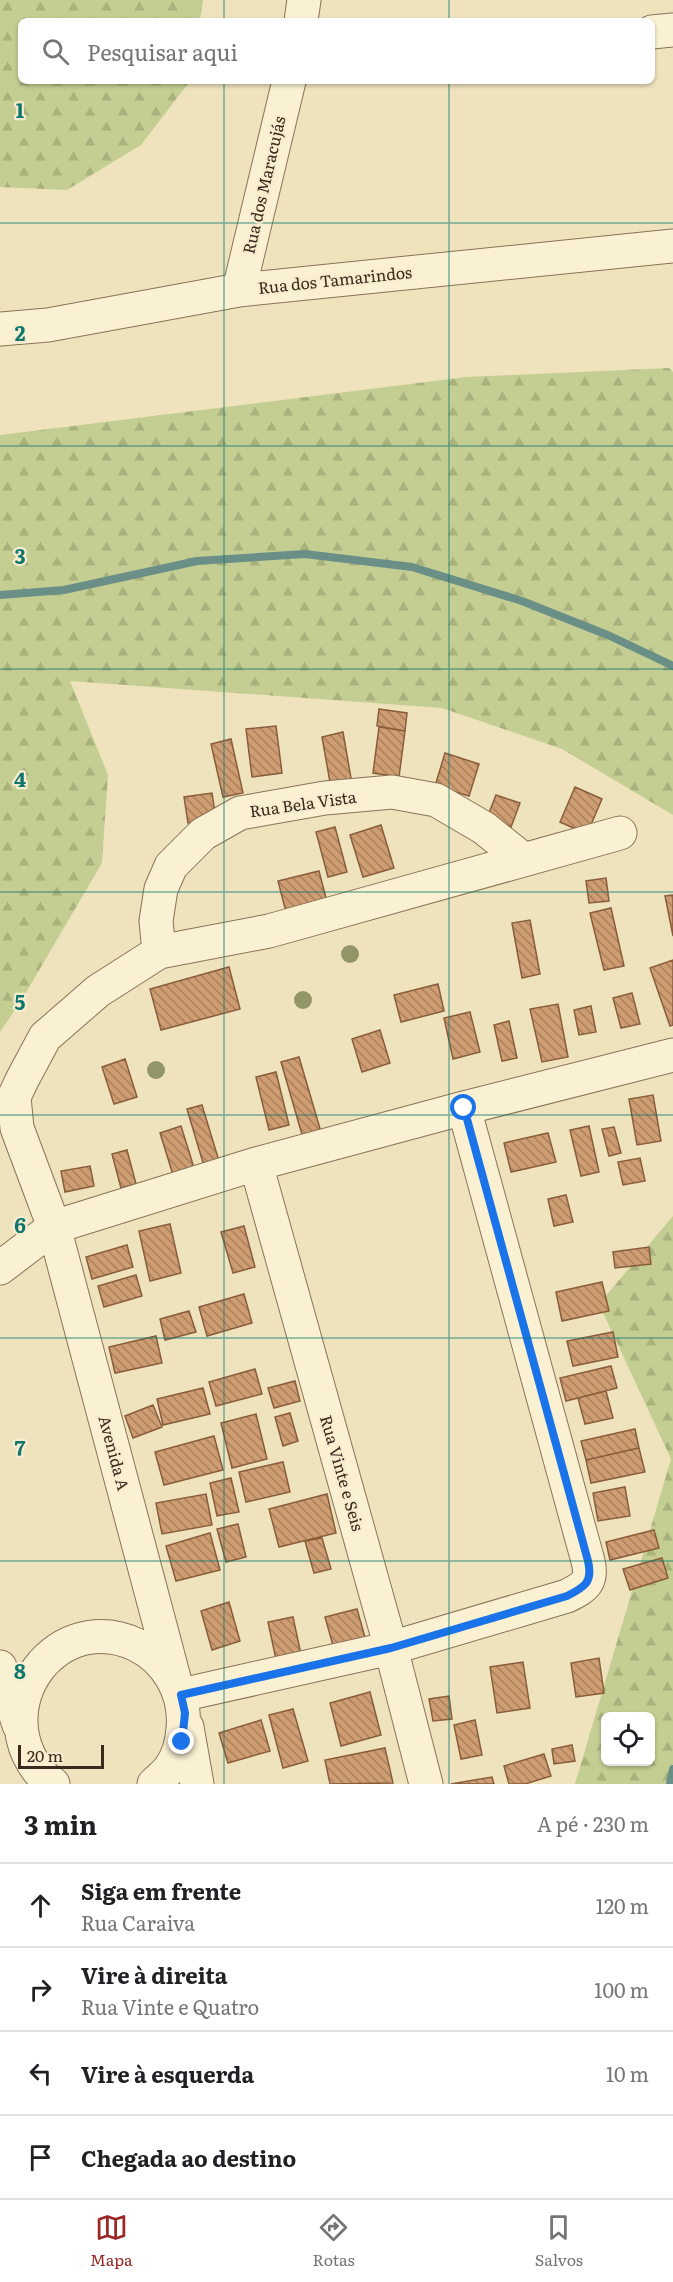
<!DOCTYPE html>
<html lang="pt">
<head>
<meta charset="utf-8">
<style>
  :root { --surface:#fff; --page:#f2f2f2; --text:#202124; --muted:#757577; --line:#e0e0e0; --accent:#9a2724 }
  body { margin:0; font-family:Literata,serif; background:var(--page); color:var(--text) }
  .controls { position:absolute; right:18px; bottom:18px; display:grid; overflow:hidden; border-radius:9px; box-shadow:0 2px 4px #0004 }
  .controls button { width:54px; height:54px; display:grid; place-items:center; padding:0; border:0; border-bottom:2px solid var(--line); background:var(--surface); color:var(--text); font:30px sans-serif }
  .scale { position:absolute; left:18px; bottom:15px; width:86px; box-sizing:border-box; padding-left:6px; border:3px solid #372a1c; border-top:0; font-size:16px; line-height:21px; white-space:nowrap; color:#372a1c; -webkit-text-stroke:4px #f7ecce; paint-order:stroke }
  .stop { position:absolute; width:18px; height:18px; margin:-14px; border:4px solid #1a73e8; border-radius:50%; background:#fff }
  .stop.end { background:#1a73e8; border-color:#fff; box-shadow:0 2px 6px #0008 }
  .list { margin:0; padding:0; list-style:none }
  h2 { display:flex; justify-content:space-between; align-items:center; height:78px; margin:0; padding:0 24px; font-size:26px }
  h2 small { font-size:20px; font-weight:400; color:var(--muted) }
  .list li { display:grid; grid-template-columns:39px 1fr auto; gap:18px; align-items:center; box-sizing:border-box; height:84px; padding:0 24px; border-top:2px solid var(--line) }
  .list b { display:block; font-size:22px; white-space:nowrap }
  .list p { margin:0; font-size:20px; white-space:nowrap; color:var(--muted) }
  .list em { font-size:20px; font-style:normal; color:var(--muted) }
  .icon { flex:none; width:33px; height:33px; fill:none; stroke:currentColor; stroke-width:2; stroke-linecap:round; stroke-linejoin:round }
  .map { position:relative; flex:none; width:673px; height:1784px; overflow:hidden }
  .search { position:absolute; background:var(--surface); box-shadow:0 2px 4px #0004; left:18px; right:18px; top:18px; height:66px; display:flex; align-items:center; gap:15px; box-sizing:border-box; padding:0 21px; border-radius:9px; color:var(--muted); font-size:22px }
  .sheet { height:414px; background:var(--surface) }
  nav { display:flex; justify-content:space-around; align-items:center; box-sizing:border-box; height:84px; border-top:2px solid var(--line); background:var(--surface); font-size:16px; color:var(--muted) }
  nav a { display:grid; justify-items:center; gap:3px }
  nav .on { color:var(--accent) }
  .map>svg:first-child { display:block }
  .forest { fill:url(#forest-firs); fill-rule:evenodd }
  .lines { fill:none; stroke-linecap:round; stroke-linejoin:round }
  .stream { stroke:#698f87; stroke-width:8 }
  .building { fill:url(#building-back-hatch); stroke:#895d3b; stroke-width:1.5 }
  .minor-casing { stroke:#897356; stroke-width:35 }
  .minor { stroke:#faf0d2; stroke-width:33 }
  .tree { fill:#929568 }
  .route { stroke:#1a73e8; stroke-width:8 }
  .grid { fill:none; stroke:#0f766e; stroke-width:1.5; stroke-opacity:0.55 }
  .labels { text-anchor:middle; stroke-width:4.5; stroke-linejoin:round; paint-order:stroke }
  .street-label { font-size:16px; fill:#372a1c; stroke:#f7ecce }
  .grid-label { font-size:20px; text-anchor:middle; font-weight:bold; fill:#0f766e; stroke:#f7ecce; stroke-width:4.5; stroke-linejoin:round; paint-order:stroke }
</style>
</head>
<body>
<div class="map">
<svg width="673" height="1784" viewBox="0 0 673 1784">
  <defs>
    <pattern id="forest-firs" width="22" height="20" patternUnits="userSpaceOnUse" patternTransform="scale(1.5)"><rect width="22" height="20" fill="#c4ce92"/><path d="M5 1l3.5 6h-7zM16 11l3.5 6h-7z" fill="#a9b17d"/></pattern>
    <pattern id="building-back-hatch" width="6" height="6" patternUnits="userSpaceOnUse" patternTransform="scale(1.5)"><rect width="6" height="6" fill="#cf9d72"/><path d="M-1 5l2 2M0 0l6 6M5-1l2 2" fill="none" stroke="#a9805d"/></pattern>
  </defs>
  <rect width="100%" height="100%" fill="#efe3be"/>
  <path class="forest" d="M 0,0 L 203,0 L 200,21 L 21,21 L 21,81 L 190,81 L 141,145 L 67,190 L 0,187 Z
    M 669,368 L 673,372 L 673,815 L 562,749 L 442,708 L 70,681 L 108,775 L 102,863 L 21,1001 L 0,1032 L 0,435 L 466,377 Z
    M 673,1216 L 673,1784 L 575,1784 L 671,1459 L 599,1304 ZM 606,1716 L 650,1716 L 650,1762 L 606,1762 Z"/>
  <g class="lines">
    <path class="stream" d="M 0,595 L 64,590 L 197,561 L 305,554 L 412,567 L 522,601 L 610,636 L 673,666
      M 670,1784 L 673,1769"/>
  </g>
  <path class="building" d="M 379,709 L 407,713 L 405,731 L 377,726 Z
    M 276,726 L 282,773 L 252,777 L 246,729 Z
    M 379,727 L 405,731 L 399,777 L 373,773 Z
    M 343,732 L 352,784 L 331,788 L 322,737 Z
    M 231,739 L 243,793 L 223,797 L 211,744 Z
    M 445,753 L 479,764 L 469,796 L 435,786 Z
    M 575,787 L 602,799 L 587,834 L 560,822 Z
    M 212,793 L 216,819 L 188,823 L 184,797 Z
    M 496,795 L 520,803 L 511,827 L 487,818 Z
    M 381,825 L 394,868 L 363,877 L 350,835 Z
    M 335,827 L 347,872 L 328,877 L 316,832 Z
    M 319,871 L 327,902 L 286,912 L 278,881 Z
    M 606,878 L 609,901 L 589,903 L 586,881 Z
    M 673,895 L 673,936 L 665,896 Z
    M 611,908 L 624,966 L 604,970 L 590,913 Z
    M 530,920 L 540,974 L 522,978 L 512,923 Z
    M 673,960 L 673,1025 L 670,1026 L 650,968 Z
    M 229,967 L 240,1009 L 161,1030 L 150,989 Z
    M 438,984 L 444,1011 L 401,1022 L 394,995 Z
    M 632,993 L 640,1024 L 621,1028 L 613,998 Z
    M 558,1004 L 568,1057 L 542,1062 L 530,1009 Z
    M 591,1006 L 596,1032 L 579,1035 L 574,1010 Z
    M 470,1012 L 480,1052 L 453,1059 L 444,1018 Z
    M 509,1021 L 517,1058 L 502,1061 L 494,1025 Z
    M 380,1030 L 390,1063 L 362,1072 L 352,1039 Z
    M 299,1057 L 321,1132 L 303,1138 L 281,1062 Z
    M 125,1059 L 137,1097 L 114,1104 L 102,1067 Z
    M 276,1072 L 289,1125 L 269,1130 L 256,1077 Z
    M 653,1095 L 661,1141 L 637,1145 L 629,1099 Z
    M 202,1105 L 219,1161 L 204,1166 L 187,1109 Z
    M 181,1126 L 195,1171 L 174,1178 L 160,1133 Z
    M 589,1126 L 599,1172 L 581,1176 L 570,1130 Z
    M 614,1127 L 621,1153 L 609,1156 L 602,1129 Z
    M 548,1133 L 556,1162 L 511,1172 L 504,1143 Z
    M 127,1150 L 136,1184 L 121,1188 L 112,1154 Z
    M 640,1158 L 645,1181 L 623,1185 L 618,1162 Z
    M 90,1166 L 94,1186 L 65,1192 L 61,1171 Z
    M 566,1195 L 573,1222 L 554,1226 L 548,1199 Z
    M 170,1224 L 181,1273 L 150,1281 L 139,1231 Z
    M 244,1226 L 255,1267 L 233,1273 L 221,1232 Z
    M 127,1245 L 133,1267 L 92,1279 L 86,1257 Z
    M 649,1247 L 651,1264 L 615,1268 L 613,1252 Z
    M 136,1275 L 142,1296 L 104,1307 L 98,1286 Z
    M 602,1282 L 609,1311 L 562,1321 L 556,1292 Z
    M 244,1294 L 252,1323 L 207,1336 L 199,1307 Z
    M 189,1311 L 196,1332 L 165,1340 L 160,1319 Z
    M 613,1332 L 618,1357 L 573,1366 L 567,1341 Z
    M 156,1336 L 162,1363 L 115,1373 L 109,1347 Z
    M 611,1366 L 617,1388 L 566,1401 L 560,1378 Z
    M 255,1369 L 262,1394 L 216,1406 L 209,1382 Z
    M 295,1381 L 300,1401 L 274,1408 L 268,1388 Z
    M 203,1388 L 210,1414 L 163,1425 L 157,1399 Z
    M 606,1391 L 613,1418 L 585,1424 L 578,1398 Z
    M 153,1405 L 162,1427 L 133,1438 L 125,1416 Z
    M 290,1413 L 298,1441 L 283,1446 L 275,1417 Z
    M 256,1414 L 267,1459 L 232,1468 L 221,1423 Z
    M 635,1429 L 639,1448 L 586,1460 L 581,1441 Z
    M 214,1436 L 223,1470 L 164,1485 L 155,1452 Z
    M 639,1448 L 645,1472 L 591,1483 L 586,1460 Z
    M 283,1462 L 290,1492 L 246,1502 L 239,1472 Z
    M 231,1478 L 239,1512 L 217,1516 L 210,1483 Z
    M 625,1487 L 630,1516 L 598,1521 L 593,1493 Z
    M 206,1494 L 212,1525 L 162,1534 L 156,1503 Z
    M 327,1494 L 336,1533 L 279,1547 L 269,1509 Z
    M 238,1524 L 246,1557 L 226,1562 L 217,1529 Z
    M 654,1530 L 659,1548 L 610,1560 L 606,1542 Z
    M 210,1533 L 220,1570 L 176,1581 L 166,1546 Z
    M 322,1538 L 331,1569 L 314,1573 L 305,1541 Z
    M 662,1558 L 668,1578 L 630,1590 L 623,1569 Z
    M 229,1602 L 240,1641 L 212,1650 L 201,1611 Z
    M 357,1609 L 366,1641 L 334,1649 L 325,1617 Z
    M 293,1617 L 302,1659 L 277,1664 L 268,1622 Z
    M 599,1658 L 604,1693 L 576,1697 L 571,1663 Z
    M 523,1662 L 530,1708 L 497,1713 L 490,1667 Z
    M 370,1692 L 381,1735 L 341,1746 L 330,1703 Z
    M 449,1696 L 452,1719 L 433,1721 L 429,1699 Z
    M 293,1709 L 308,1761 L 283,1768 L 269,1715 Z
    M 261,1720 L 270,1751 L 228,1763 L 219,1733 Z
    M 475,1720 L 482,1755 L 461,1759 L 454,1725 Z
    M 572,1745 L 575,1761 L 554,1764 L 552,1749 Z
    M 385,1748 L 393,1783 L 330,1784 L 325,1760 Z
    M 544,1754 L 551,1776 L 525,1784 L 509,1784 L 504,1766 Z
    M 492,1777 L 494,1784 L 451,1784 Z"/>
  <g class="lines">
    <defs>
      <path id="minor" d="M 301,21 L 304,0
        M 652,32 L 673,30
        M 239,290 L 289,81
        M 0,329 L 48,325 L 239,290 L 673,246
        M 159,952 L 156,921 L 161,889 L 171,866 L 203,834 L 240,813 L 325,798 L 392,792 L 436,800 L 484,828 L 524,860
        M 256,1164 L 391,1648 L 426,1784
        M 0,1268 L 54,1227 L 256,1164 L 464,1108 L 673,1055
        M 0,1667 L 19,1725
        M 174,1678 L 54,1227 L 17,1128 L 14,1097 L 22,1080 L 45,1037 L 98,991 L 159,952 L 269,931 L 620,833
        M 181,1695 L 391,1648 L 567,1596 C 585,1587 593,1582 588,1561 L 464,1108
        M 187,1727 L 197,1784
        M 53,1784 C 31,1769 20,1742 21,1717 C 22,1696 29,1679 43,1663 C 97,1604 190,1651 183,1729 C 182,1742 178,1757 170,1768 C 166,1774 159,1779 154,1784"/>
    </defs>
    <use href="#minor" class="minor-casing"/>
    <use href="#minor" class="minor"/>
  </g>
  <g class="tree">
    <circle cx="350" cy="954" r="9"/>
    <circle cx="303" cy="1000" r="9"/>
    <circle cx="156" cy="1070" r="9"/>
  </g>
  <g class="lines">
    <path class="route" d="M 182,1742 L 185,1713 L 181,1695 L 391,1648 L 567,1596 C 585,1587 593,1582 588,1561 L 464,1108"/>
  </g>
  <path class="grid" d="M 224,0 L 224,21M 449,0 L 449,21M 224,81 L 224,1784M 449,81 L 449,1784M 0,223 L 673,223M 0,446 L 673,446M 0,669 L 673,669M 0,892 L 673,892M 0,1115 L 673,1115M 0,1338 L 673,1338M 0,1561 L 673,1561"/>
  <g class="labels">
    <g class="street-label">
      <text transform="translate(264 185) rotate(-77)" y="6">Rua dos Maracujás</text>
      <text transform="translate(335 280) rotate(-6)" y="6">Rua dos Tamarindos</text>
      <text transform="translate(303 804) rotate(-8)" y="6">Rua Bela Vista</text>
      <text transform="translate(114 1453) rotate(75)" y="6">Avenida A</text>
      <text transform="translate(342 1473) rotate(74)" y="6">Rua Vinte e Seis</text>
    </g>
  </g>
  <g class="grid-label">
    <text x="20" y="118">1</text>
    <text x="20" y="341">2</text>
    <text x="20" y="564">3</text>
    <text x="20" y="787">4</text>
    <text x="20" y="1010">5</text>
    <text x="20" y="1233">6</text>
    <text x="20" y="1456">7</text>
    <text x="20" y="1679">8</text>
  </g>
</svg>
<div class="controls">
<button><svg class="icon" aria-label="locate" viewBox="0 0 24 24"><circle cx="12" cy="12" r="6"/><path d="M12 2v4M12 18v4M2 12h4M18 12h4"/></svg></button>
</div>
<div class="scale">20 m</div>
<div class="stop" style="left:464px;top:1108px"></div>
<div class="stop end" style="left:182px;top:1742px"></div>
<div class="search"><svg class="icon" aria-label="search" viewBox="0 0 24 24"><circle cx="10" cy="10" r="6"/><path d="M15 15l6 6"/></svg>Pesquisar aqui</div>
</div>
<section class="sheet">
<h2>3 min<small>A pé · 230 m</small></h2>
<ul class="list">
<li><svg class="icon" aria-label="ahead" viewBox="0 0 24 24"><path d="M12 20V5M6 11l6-6 6 6"/></svg><div><b>Siga em frente</b><p>Rua Caraiva</p></div><em>120 m</em></li>
<li><svg class="icon" aria-label="right" viewBox="0 0 24 24"><path d="M7 20v-9h11M14 6l5 5-5 5"/></svg><div><b>Vire à direita</b><p>Rua Vinte e Quatro</p></div><em>100 m</em></li>
<li><svg class="icon" aria-label="left" viewBox="0 0 24 24"><path d="M17 20v-9H6M10 6l-5 5 5 5"/></svg><div><b>Vire à esquerda</b></div><em>10 m</em></li>
<li><svg class="icon" aria-label="arrive" viewBox="0 0 24 24"><path d="M6 21V4h12l-3 4 3 4H6"/></svg><div><b>Chegada ao destino</b></div></li>
</ul>
</section>
<nav>
<a class="on"><svg class="icon" aria-label="map" viewBox="0 0 24 24"><path d="M3 6l6-2 6 2 6-2v14l-6 2-6-2-6 2zM9 4v14M15 6v14"/></svg>Mapa</a>
<a><svg class="icon" aria-label="directions" viewBox="0 0 24 24"><path d="M12 3l9 9-9 9-9-9zM9 14v-3h6M13 9l2 2-2 2"/></svg>Rotas</a>
<a><svg class="icon" aria-label="saved" viewBox="0 0 24 24"><path d="M7 4h10v16l-5-4-5 4z"/></svg>Salvos</a>
</nav>
</body>
</html>
